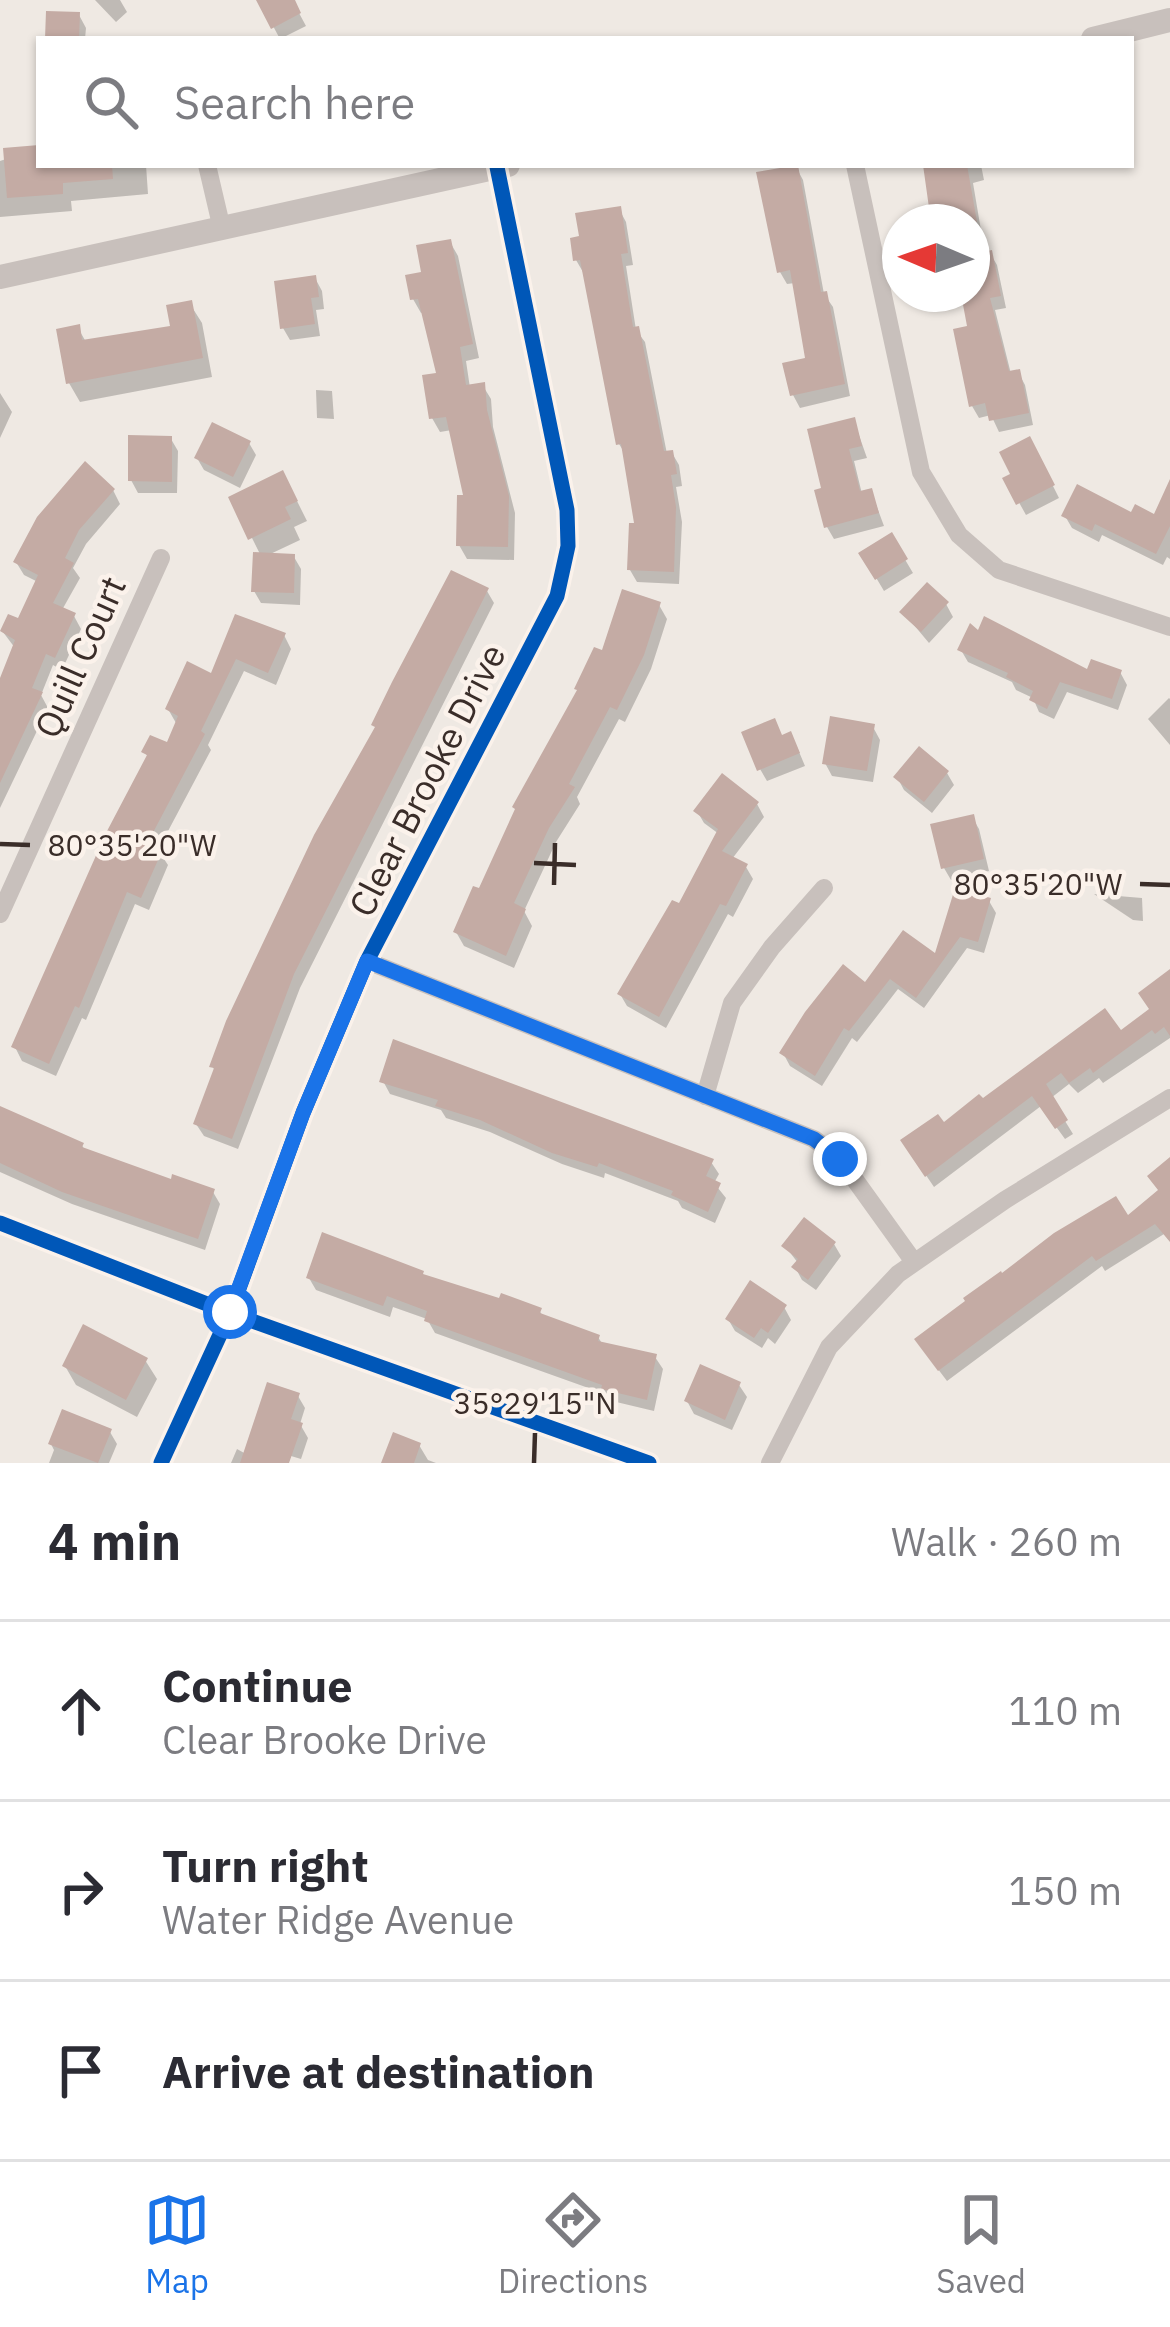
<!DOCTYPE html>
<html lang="en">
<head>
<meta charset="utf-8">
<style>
  :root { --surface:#fff; --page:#f2f2f3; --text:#2b2b33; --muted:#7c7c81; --line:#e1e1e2; --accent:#1a73e8 }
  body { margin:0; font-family:"IBM Plex Sans",sans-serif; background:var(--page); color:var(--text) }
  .compass { position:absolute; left:882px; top:204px; width:108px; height:108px; border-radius:50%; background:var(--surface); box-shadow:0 3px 9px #0004; rotate:272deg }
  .stop { position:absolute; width:36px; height:36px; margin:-27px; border:9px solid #1a73e8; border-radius:50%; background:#fff }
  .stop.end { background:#1a73e8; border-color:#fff; box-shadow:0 3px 12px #0008 }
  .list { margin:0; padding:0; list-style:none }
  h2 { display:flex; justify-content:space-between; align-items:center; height:156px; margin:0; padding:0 48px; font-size:51px }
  h2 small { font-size:39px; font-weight:400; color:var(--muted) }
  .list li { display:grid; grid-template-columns:78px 1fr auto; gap:36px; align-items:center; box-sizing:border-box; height:180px; padding:0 48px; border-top:3px solid var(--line) }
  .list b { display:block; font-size:45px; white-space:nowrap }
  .list p { margin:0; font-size:39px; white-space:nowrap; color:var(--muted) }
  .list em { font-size:39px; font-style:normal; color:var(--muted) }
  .icon { flex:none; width:66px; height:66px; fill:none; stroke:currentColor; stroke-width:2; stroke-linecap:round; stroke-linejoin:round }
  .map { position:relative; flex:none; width:1170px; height:1463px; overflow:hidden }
  .search { position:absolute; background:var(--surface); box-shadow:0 3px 9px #0004; left:36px; right:36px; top:36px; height:132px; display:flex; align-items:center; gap:30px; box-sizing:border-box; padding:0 42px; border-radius:0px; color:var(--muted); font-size:45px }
  .sheet { height:696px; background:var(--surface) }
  nav { display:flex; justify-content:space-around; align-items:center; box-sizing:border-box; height:168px; border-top:3px solid var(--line); background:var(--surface); font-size:33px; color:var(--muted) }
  nav a { display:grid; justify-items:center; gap:6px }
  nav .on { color:var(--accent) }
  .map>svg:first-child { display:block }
  .shadow { fill:#0003 }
  .building { fill:#c4aba4 }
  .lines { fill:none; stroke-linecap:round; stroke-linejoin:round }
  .minor { stroke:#c8c0bc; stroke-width:18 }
  .tertiary { stroke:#c8c0bc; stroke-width:24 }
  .cycleway-casing { stroke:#fbf2eb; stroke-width:22 }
  .cycleway { stroke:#0057b8; stroke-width:15 }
  .route { stroke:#1a73e8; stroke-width:15 }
  .ticks { fill:none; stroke:#3a2d29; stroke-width:4.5 }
  .labels { text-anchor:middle; stroke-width:9; stroke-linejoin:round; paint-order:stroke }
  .street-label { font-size:36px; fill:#3a2d29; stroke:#fbf2eb }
  .ticks-label { font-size:30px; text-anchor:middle; fill:#3a2d29; stroke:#fbf2eb; stroke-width:9; stroke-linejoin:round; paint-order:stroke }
</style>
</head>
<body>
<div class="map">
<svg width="1170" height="1463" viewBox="0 0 1170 1463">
  <rect width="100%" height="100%" fill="#efe9e3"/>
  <path class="shadow" d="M 95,0 L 120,0 L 127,12 L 116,22 Z
    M 259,0 L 292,0 L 306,26 L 280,39 Z
    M 79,15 L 86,28 L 85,39 L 48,39 Z
    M 39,148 L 39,165 L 146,165 L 148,194 L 71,201 L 72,211 L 0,217 L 0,161 Z
    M 925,165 L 981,165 L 984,180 L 973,183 L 985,254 L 990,253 L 997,265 L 1006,308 L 995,310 L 1011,374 L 1018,372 L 1025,385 L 1033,425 L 999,432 L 991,415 L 979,418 L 972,406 L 971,328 L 964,298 L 954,299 L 951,294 L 972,294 L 972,222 L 935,222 Z
    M 796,167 L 803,180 L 824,294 L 833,307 L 850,396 L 800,408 L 793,395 L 809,360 L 795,283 L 787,284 L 780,272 Z
    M 619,209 L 626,222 L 633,265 L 626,266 L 636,330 L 645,342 L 667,454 L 672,453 L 679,465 L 682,486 L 676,487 L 682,522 L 679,584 L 637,582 L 630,570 L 637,526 L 626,455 L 619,444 L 583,272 L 576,260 Z
    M 450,242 L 458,256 L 479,358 L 466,361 L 470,388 L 483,386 L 491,399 L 493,427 L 515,513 L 514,560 L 467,559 L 459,545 L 466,499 L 452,430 L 440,432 L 432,418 L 440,375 L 424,312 L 421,313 L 413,299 L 424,274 Z
    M 315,278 L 322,291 L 324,309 L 316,310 L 320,336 L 290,340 L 283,328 Z
    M 190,304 L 202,323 L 212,377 L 80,402 L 69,383 L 78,328 L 86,342 L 173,329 Z
    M 316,390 L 332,391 L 334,419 L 317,418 Z
    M 0,393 L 12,412 L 0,438 Z
    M 854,421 L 867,458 L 854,461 L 862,494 L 871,491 L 884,526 L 834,539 L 827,527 L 824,491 Z
    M 171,439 L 178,451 L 177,493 L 138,493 L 131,480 Z
    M 249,443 L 256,455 L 240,488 L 204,470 L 197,458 Z
    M 1036,452 L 1059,498 L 1026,515 L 1006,479 Z
    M 113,490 L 120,504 L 86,544 L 73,568 L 80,578 L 62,610 L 74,616 L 81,629 L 62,670 L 53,665 L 41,695 L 48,708 L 0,808 L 0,686 L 15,648 L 3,632 L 19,622 L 38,582 L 24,575 L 16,562 Z
    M 293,493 L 307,521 L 294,527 L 300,540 L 266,556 L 294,557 L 301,569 L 300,605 L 261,603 L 254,591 L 261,556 L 232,498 Z
    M 1170,511 L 1170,559 L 1167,557 L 1163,565 L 1102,535 L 1099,542 L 1072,528 L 1065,516 L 1155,518 Z
    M 891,536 L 913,573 L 884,591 L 862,554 Z
    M 487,591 L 494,603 L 300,988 L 238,1149 L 204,1136 L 196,1124 L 216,1072 L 212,1066 Z
    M 946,604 L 953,617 L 929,643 L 903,612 Z
    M 659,605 L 667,619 L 651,669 L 625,722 L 619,719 L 577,797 L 580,804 L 556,842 L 524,911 L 532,926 L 514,968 L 464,946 L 456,932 L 604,655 Z
    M 237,618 L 284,635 L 291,649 L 276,685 L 244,671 L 208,745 L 211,750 L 158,850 L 168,865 L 149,910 L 135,904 L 86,1020 L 82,1018 L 56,1076 L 22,1061 L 15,1047 L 149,759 L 145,752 L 168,746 L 176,723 L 168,709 L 212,677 Z
    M 961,650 L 1089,673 L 1120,672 L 1127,685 L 1118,710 L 1067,692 L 1054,719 L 1039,712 L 1033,698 L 1016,690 L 1012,682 L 968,662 Z
    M 1169,698 L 1170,699 L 1170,745 L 1148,719 Z
    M 873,727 L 880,740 L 873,782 L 832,776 L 825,763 Z
    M 783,738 L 797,747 L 805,766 L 767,781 L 760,769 Z
    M 947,773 L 954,785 L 932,813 L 904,790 L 897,777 Z
    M 757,804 L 764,817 L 732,859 L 746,867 L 753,879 L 733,917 L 728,914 L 666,1028 L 627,1006 L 620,994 L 680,907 L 719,834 L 704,823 L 697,811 Z
    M 972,817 L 979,829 L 989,871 L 951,880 L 944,868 Z
    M 1094,894 L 1142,898 L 1143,921 L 1133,920 Z
    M 989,901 L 996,913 L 984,953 L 967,948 L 924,1008 L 898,989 L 857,1042 L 852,1038 L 822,1086 L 790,1066 L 783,1053 L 866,986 L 937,958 Z
    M 1170,986 L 1170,1038 L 1103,1083 L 1099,1078 L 1078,1093 L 1069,1084 L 1051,1098 L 1073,1134 L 1065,1139 L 1041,1106 L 934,1187 L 911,1153 L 943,1126 L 982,1103 L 1120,1034 L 1152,1010 Z
    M 383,1081 L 711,1162 L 719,1174 L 714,1183 L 726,1198 L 715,1223 L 682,1208 L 678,1201 L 605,1173 L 604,1178 L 562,1164 L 490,1132 L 446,1118 L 441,1110 L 390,1094 Z
    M 0,1109 L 82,1145 L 85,1151 L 173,1183 L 213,1192 L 220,1204 L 205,1250 L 72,1204 L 0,1172 Z
    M 1170,1172 L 1170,1241 L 1164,1234 L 1105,1271 L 1102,1266 L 947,1381 L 925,1352 L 1127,1219 L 1160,1192 Z
    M 834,1244 L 841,1256 L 816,1290 L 802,1280 L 795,1267 L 798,1263 L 785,1246 Z
    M 309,1278 L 424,1278 L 539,1310 L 544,1318 L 598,1337 L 603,1345 L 655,1357 L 663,1369 L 654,1411 L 612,1401 L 608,1395 L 435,1333 L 427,1319 L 393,1307 L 390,1317 L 316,1290 Z
    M 784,1307 L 791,1320 L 775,1344 L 768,1338 L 762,1348 L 735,1331 L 728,1319 Z
    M 145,1360 L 157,1379 L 137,1417 L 76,1385 L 65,1366 Z
    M 739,1385 L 747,1397 L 732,1430 L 694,1414 L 687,1401 Z
    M 298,1396 L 305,1408 L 300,1424 L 308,1438 L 301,1459 L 291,1456 L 288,1463 L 231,1463 L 237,1449 L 246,1454 Z
    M 110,1432 L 117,1444 L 109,1463 L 49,1463 L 54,1450 L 51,1444 Z
    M 419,1445 L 428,1460 L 436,1463 L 385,1463 Z"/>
  <path class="building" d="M 256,0 L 295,0 L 301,13 L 271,29 Z
    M 46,11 L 80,12 L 79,39 L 45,39 Z
    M 39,145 L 39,165 L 112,165 L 113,179 L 63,183 L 63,194 L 7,198 L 3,148 Z
    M 798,165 L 821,292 L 827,291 L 845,384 L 790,396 L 782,363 L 805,358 L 790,270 L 777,273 L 756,172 Z
    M 923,165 L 967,165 L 977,222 L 931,222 Z
    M 621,206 L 628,253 L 621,254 L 633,327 L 639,326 L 664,451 L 673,450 L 677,474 L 671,475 L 676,507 L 674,572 L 627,570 L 629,523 L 634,523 L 621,444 L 616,445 L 580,260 L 573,261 L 570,238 L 579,236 L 575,213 Z
    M 451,239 L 473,344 L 460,347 L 466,385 L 485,382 L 487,410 L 509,496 L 508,547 L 456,546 L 457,495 L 463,495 L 446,417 L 429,419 L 422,375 L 436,373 L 418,299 L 410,300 L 405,275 L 421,272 L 416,245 Z
    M 992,250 L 1001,296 L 990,298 L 1009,371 L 1020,369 L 1029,413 L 989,421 L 985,403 L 969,407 L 953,329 L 967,326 L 961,294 L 972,294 L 972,254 Z
    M 316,275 L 319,297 L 311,298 L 315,324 L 280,329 L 274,281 Z
    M 192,300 L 203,358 L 66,384 L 56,329 L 80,324 L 82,340 L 170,326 L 166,305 Z
    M 855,417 L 862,446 L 849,449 L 860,491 L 872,488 L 879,513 L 824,528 L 814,490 L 821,488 L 807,429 Z
    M 212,422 L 251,441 L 233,477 L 194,458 Z
    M 128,435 L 172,436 L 172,482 L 128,481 Z
    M 1030,436 L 1055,485 L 1016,505 L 1002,478 L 1010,474 L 999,452 Z
    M 85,461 L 115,489 L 79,530 L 65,558 L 74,563 L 53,603 L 76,613 L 55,658 L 46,654 L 32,688 L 43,692 L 0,783 L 0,678 L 15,640 L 0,631 L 8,614 L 18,618 L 38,575 L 13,562 L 37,517 Z
    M 283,470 L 298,501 L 285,507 L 291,519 L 248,540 L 228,497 Z
    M 1170,479 L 1170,526 L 1156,554 L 1095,524 L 1092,531 L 1061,516 L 1077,484 L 1131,512 L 1135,504 L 1154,514 Z
    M 892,532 L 908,559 L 875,580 L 858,553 Z
    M 253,552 L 295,554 L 294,593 L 251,592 Z
    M 451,570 L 489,588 L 294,974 L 232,1139 L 193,1124 L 214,1068 L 209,1067 L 226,1021 L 314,835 L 375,727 L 371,725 L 392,682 Z
    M 927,582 L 949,602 L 921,632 L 899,612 Z
    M 622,589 L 661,602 L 644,655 L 617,710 L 610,707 L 569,784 L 575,787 L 549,828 L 514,903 L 526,909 L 506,956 L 453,932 L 473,886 L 479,888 L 515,809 L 512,807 L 577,690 L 574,689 L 594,647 L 602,650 Z
    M 235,614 L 286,633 L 268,673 L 236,659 L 201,731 L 205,734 L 148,842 L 163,849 L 141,898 L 127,892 L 79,1008 L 75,1006 L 49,1064 L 11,1047 L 106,833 L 147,755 L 141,752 L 150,735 L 167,742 L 178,716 L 165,709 L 187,661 L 211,673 Z
    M 984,616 L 1087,669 L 1091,659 L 1122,670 L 1112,699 L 1060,682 L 1047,709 L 1029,700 L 1033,691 L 1006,677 L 1008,673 L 957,650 L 970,623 L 978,630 Z
    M 830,716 L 875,724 L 867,771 L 822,764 Z
    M 775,718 L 782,735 L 791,731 L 800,753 L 757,771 L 741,732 Z
    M 919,746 L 949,771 L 924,802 L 893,777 Z
    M 722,773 L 759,802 L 722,851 L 748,864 L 726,906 L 720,904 L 659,1017 L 617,994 L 672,900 L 679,903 L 718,829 L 693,811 Z
    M 974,814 L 984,859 L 941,869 L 930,824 Z
    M 955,888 L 991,898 L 978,942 L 960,937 L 916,998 L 890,979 L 849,1031 L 844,1028 L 815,1076 L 779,1053 L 805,1012 L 843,964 L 865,982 L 903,930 L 935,953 Z
    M 1170,969 L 1170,1036 L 1164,1027 L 1155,1034 L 1152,1030 L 1093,1073 L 1090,1068 L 1069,1083 L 1061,1073 L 1046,1084 L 1068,1120 L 1055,1129 L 1032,1096 L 925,1177 L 900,1140 L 938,1114 L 944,1122 L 979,1094 L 983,1098 L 1105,1008 L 1121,1030 L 1149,1009 L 1138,993 Z
    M 393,1039 L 714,1159 L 706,1176 L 721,1183 L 708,1212 L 671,1195 L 673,1191 L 599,1163 L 597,1167 L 552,1153 L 480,1120 L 435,1106 L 438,1100 L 379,1082 Z
    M 0,1106 L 84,1143 L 82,1147 L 171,1179 L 172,1174 L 215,1189 L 198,1239 L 62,1192 L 0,1163 Z
    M 1170,1157 L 1170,1242 L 1155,1224 L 1096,1261 L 1092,1256 L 938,1371 L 914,1339 L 965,1301 L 963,1298 L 1001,1271 L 1002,1273 L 1054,1233 L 1116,1196 L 1128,1215 L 1158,1190 L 1147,1176 Z
    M 804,1217 L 836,1242 L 808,1280 L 791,1267 L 798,1259 L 781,1246 Z
    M 322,1232 L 424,1271 L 423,1274 L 499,1298 L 501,1293 L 542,1308 L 540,1313 L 600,1335 L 598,1341 L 657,1354 L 647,1400 L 601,1389 L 602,1385 L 424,1321 L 427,1311 L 387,1296 L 383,1306 L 306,1278 Z
    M 750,1280 L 787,1305 L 768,1333 L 761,1328 L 754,1338 L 725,1319 Z
    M 83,1324 L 148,1358 L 126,1400 L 62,1366 Z
    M 700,1364 L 741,1382 L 725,1420 L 684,1401 Z
    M 267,1382 L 300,1393 L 291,1419 L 303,1423 L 289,1463 L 240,1463 Z
    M 62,1409 L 112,1429 L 98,1463 L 48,1444 Z
    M 393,1432 L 421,1443 L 414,1463 L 381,1463 Z"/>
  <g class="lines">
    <path class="minor" d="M 207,165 L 222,229
      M 855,165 L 921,472 L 959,535 L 999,570 L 1170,627
      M 0,914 L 161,558
      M 367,961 L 814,1139 L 840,1159 L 914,1262
      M 705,1096 L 732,1003 L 772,947 L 824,888
      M 0,1223 L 230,1313 L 649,1463
      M 161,1463 L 230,1313 L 303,1113 L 367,961 L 557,596 L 568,546 L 567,510 L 497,167
      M 770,1463 L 829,1347 L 898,1274 L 1005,1200 L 1170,1098"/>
    <path class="tertiary" d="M 1093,39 L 1170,20
      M 0,277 L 508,165"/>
    <defs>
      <path id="cycleway" d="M 0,1223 L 230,1313 L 649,1463
        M 161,1463 L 230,1313 L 303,1113 L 367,961 L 557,596 L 568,546 L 567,510 L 497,167"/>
    </defs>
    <use href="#cycleway" class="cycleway-casing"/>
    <use href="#cycleway" class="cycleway"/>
  </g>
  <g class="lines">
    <path class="route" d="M 230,1312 L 303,1113 L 367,961 L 814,1139 L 840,1159"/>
  </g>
  <path class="ticks" d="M 0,844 L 30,845M 534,863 L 576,865M 1140,884 L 1170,885M 554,885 L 555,843M 534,1463 L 535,1433"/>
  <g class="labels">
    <g class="street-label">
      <text transform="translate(80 657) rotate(-66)" y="13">Quill Court</text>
      <text transform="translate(427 780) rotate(-63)" y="13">Clear Brooke Drive</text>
    </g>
  </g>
  <g class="ticks-label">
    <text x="132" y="856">80°35'20"W</text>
    <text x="1038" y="895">80°35'20"W</text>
    <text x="535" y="1414">35°29'15"N</text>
  </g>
</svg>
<svg class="compass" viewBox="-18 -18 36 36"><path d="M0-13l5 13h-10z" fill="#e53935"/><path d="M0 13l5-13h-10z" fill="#7c7c81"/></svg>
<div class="stop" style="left:230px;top:1312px"></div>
<div class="stop end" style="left:840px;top:1159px"></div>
<div class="search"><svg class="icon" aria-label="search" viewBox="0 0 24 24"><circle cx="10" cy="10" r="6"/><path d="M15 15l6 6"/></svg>Search here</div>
</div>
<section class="sheet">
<h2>4 min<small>Walk · 260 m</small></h2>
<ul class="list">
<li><svg class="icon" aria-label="ahead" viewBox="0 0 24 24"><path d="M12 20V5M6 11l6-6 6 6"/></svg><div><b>Continue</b><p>Clear Brooke Drive</p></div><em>110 m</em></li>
<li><svg class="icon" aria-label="right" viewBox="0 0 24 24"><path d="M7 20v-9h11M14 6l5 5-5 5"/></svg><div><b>Turn right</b><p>Water Ridge Avenue</p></div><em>150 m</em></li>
<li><svg class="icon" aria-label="arrive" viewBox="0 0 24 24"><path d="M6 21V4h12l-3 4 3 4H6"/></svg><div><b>Arrive at destination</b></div></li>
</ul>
</section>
<nav>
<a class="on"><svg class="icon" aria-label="map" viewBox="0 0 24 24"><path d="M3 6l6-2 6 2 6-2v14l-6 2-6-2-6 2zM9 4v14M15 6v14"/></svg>Map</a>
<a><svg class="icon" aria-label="directions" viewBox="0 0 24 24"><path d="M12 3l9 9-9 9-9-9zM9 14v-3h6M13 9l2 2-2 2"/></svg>Directions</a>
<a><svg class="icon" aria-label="saved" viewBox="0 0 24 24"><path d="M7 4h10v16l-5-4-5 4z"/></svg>Saved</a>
</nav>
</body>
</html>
